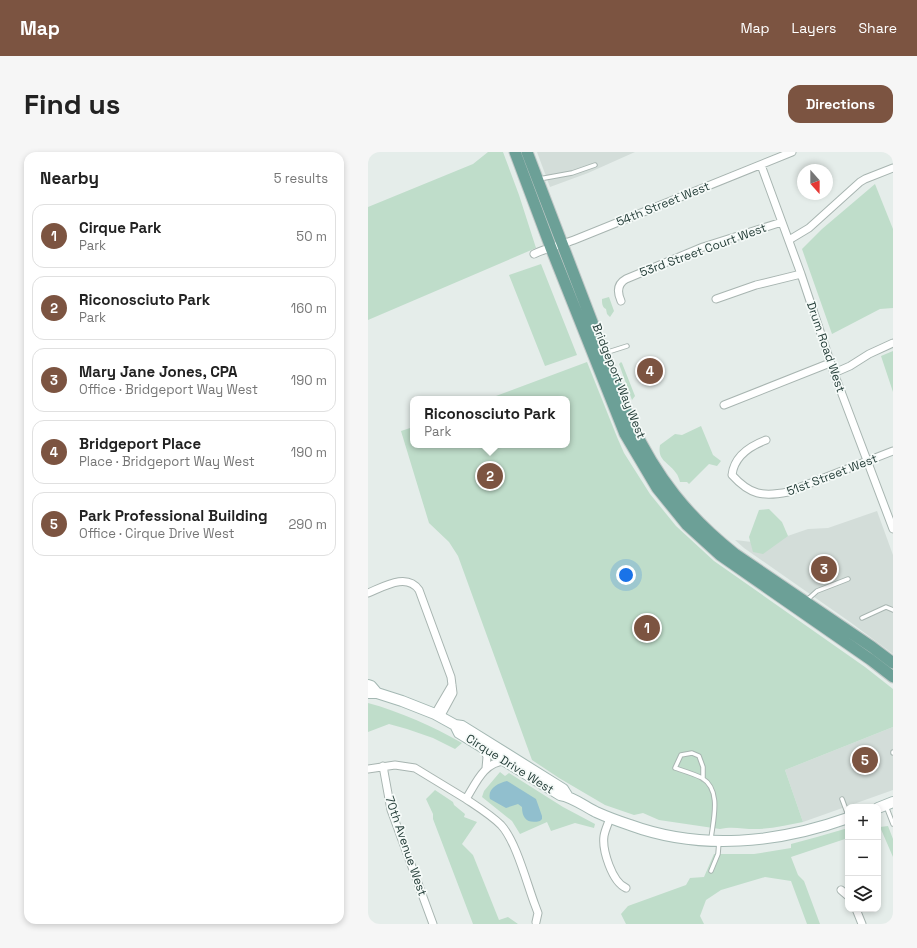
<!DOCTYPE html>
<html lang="en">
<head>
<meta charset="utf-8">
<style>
  :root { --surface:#fff; --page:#f6f6f6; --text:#222; --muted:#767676; --line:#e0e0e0; --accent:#7c5441 }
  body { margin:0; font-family:"Space Grotesk",sans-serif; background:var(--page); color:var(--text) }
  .controls { position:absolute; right:12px; bottom:12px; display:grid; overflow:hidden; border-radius:8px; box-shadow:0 2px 6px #0003 }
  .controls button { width:36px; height:36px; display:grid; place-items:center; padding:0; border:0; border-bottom:1px solid var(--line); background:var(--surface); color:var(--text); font:20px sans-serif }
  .compass { position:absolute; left:429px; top:12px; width:36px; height:36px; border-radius:50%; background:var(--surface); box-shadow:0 2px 6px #0003; rotate:159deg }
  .you { position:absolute; left:258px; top:423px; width:14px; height:14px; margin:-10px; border:3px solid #fff; border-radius:50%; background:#1a73e8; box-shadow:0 0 0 6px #1a73e833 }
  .badge { display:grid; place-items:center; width:26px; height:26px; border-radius:50%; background:var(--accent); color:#fff; font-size:13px; font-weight:700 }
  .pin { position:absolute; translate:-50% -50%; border:2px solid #fff; box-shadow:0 1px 4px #0006 }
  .popup { position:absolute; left:42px; top:244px; width:160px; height:52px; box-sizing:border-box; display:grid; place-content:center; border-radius:8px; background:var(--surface); filter:drop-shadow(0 1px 3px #0005); font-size:13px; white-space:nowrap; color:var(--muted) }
  .popup b { font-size:15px; color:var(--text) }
  .popup::after { content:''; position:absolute; left:50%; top:100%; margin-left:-8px; border:8px solid transparent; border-top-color:var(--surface) }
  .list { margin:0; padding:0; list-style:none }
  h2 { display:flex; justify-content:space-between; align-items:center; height:52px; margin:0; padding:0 16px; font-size:17px }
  h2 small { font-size:13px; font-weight:400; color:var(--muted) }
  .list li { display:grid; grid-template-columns:26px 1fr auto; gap:12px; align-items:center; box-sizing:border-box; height:64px; margin:0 8px 8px; padding:0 8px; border:1px solid var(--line); border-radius:12px }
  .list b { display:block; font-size:15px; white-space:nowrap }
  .list p { margin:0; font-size:13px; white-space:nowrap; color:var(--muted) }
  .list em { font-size:13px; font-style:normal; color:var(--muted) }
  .icon { flex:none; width:22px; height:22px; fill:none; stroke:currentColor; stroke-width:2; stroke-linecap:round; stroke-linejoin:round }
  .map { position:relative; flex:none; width:525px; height:772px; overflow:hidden; border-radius:12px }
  header { display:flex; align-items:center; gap:24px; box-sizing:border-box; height:56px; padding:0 20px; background:var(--accent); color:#fff }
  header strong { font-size:19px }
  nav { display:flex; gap:22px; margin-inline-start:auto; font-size:14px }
  .intro { display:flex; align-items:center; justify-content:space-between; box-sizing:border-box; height:96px; padding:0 24px }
  h1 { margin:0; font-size:28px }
  .button { padding:10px 18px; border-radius:12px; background:var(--accent); color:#fff; font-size:14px; font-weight:700 }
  main { display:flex; gap:24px; padding:0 24px }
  aside { flex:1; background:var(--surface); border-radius:12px; box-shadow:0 2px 6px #0003 }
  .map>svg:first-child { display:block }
  .built { fill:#d3ddd9 }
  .green { fill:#bfddca }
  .water { fill:#91bfce }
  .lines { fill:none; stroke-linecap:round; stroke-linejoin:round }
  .lane-casing { stroke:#a8b5b1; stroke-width:5.5 }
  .street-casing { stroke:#a8b5b1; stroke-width:9 }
  .secondary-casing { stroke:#a4b8b3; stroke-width:12 }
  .primary-casing { stroke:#c2c9c8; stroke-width:13 }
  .lane { stroke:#fff; stroke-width:3.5 }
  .street { stroke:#fff; stroke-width:7 }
  .secondary { stroke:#fff; stroke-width:10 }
  .primary { stroke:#6ca097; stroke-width:11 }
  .labels { text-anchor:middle; stroke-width:3.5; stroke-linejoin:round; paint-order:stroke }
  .street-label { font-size:12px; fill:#253e39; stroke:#f5faf8 }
</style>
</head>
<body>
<header>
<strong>Map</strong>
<nav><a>Map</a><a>Layers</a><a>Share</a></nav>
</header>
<div class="intro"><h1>Find us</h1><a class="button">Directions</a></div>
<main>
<aside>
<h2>Nearby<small>5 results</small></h2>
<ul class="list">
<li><span class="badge">1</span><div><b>Cirque Park</b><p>Park</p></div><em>50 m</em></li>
<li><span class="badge">2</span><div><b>Riconosciuto Park</b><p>Park</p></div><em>160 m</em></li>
<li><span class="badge">3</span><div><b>Mary Jane Jones, CPA</b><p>Office · Bridgeport Way West</p></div><em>190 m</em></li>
<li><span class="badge">4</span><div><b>Bridgeport Place</b><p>Place · Bridgeport Way West</p></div><em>190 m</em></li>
<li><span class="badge">5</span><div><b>Park Professional Building</b><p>Office · Cirque Drive West</p></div><em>290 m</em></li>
</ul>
</aside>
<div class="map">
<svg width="525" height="772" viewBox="0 0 525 772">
  <rect width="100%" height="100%" fill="#e5edea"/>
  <path class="built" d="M 169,0 L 267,0 L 220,21 L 182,35 Z
    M 509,359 L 525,403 L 525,502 L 482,470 L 376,396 L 367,388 L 384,390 L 408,388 L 440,377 L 460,376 Z
    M 525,575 L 525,638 L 435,670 L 417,618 Z"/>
  <path class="green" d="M 120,0 L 135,0 L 151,43 L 168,96 L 0,168 L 0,55 L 105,12 Z
    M 507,32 L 525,77 L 525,156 L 512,157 L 464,182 L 434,97 L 454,77 Z
    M 173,112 L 209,203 L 177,214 L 141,123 Z
    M 241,145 L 246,159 L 242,165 L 239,162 L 238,157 C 234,155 234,151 234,147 Z
    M 525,199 L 525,240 L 513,204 Z
    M 219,210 L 249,285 L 256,301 L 282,342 L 308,374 L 346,409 L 497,515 L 525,537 L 525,575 L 417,618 L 435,670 C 419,673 404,677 387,677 C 375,677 364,674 352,677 L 291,668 L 275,661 L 266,663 L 237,653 L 191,626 L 164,608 L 90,404 L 81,390 L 61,371 L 33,279 L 45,275 L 45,293 L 199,293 L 199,247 L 120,247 Z
    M 253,210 L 254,211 L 267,244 L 264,248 L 251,212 Z
    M 333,274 L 345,303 L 353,309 L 349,314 L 341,312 L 321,332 L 319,330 L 312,330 C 311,327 310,323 308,321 C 301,310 289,309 292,293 L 307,282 L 314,283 Z
    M 401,357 L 414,370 L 420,384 L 395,402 L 385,400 L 381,385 L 391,358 Z
    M 0,551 C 33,560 64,574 94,591 L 87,597 L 65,586 L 39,577 L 21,572 L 0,580 Z
    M 132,620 L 137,624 L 141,621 L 195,655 L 227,672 L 226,676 L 207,671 L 183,679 L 179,670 L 152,682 L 144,669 L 114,645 L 116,639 Z
    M 67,638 L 85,650 L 86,653 L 97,662 L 96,665 L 109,670 L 94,692 L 105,703 L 131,768 L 140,765 L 150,772 L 105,772 L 65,667 L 65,662 L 58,647 Z
    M 520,674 L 525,687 L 525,705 L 512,675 Z
    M 480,676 L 480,686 L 423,705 L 430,723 L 436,729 L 452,772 L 439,772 L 423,729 L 397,725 L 353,738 L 338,748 L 332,764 L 336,772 L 258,772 L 253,762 L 260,754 L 318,733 L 322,726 L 336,725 L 346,702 L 386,702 L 423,696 L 423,692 L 449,685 Z"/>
  <path class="water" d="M 139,629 L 168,647 L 174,664 L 174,667 L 172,669 C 160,672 154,667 154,655 L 150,652 L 138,656 L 122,647 C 119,637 130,631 139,629 Z"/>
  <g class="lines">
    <defs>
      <path id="lane" d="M 171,27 L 204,21 L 227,13
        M 237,201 L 259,194
        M 439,448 L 449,439 L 480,427
        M 494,466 L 518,455 L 525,458
        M 525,600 L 525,601
        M 335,627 L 335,615 L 331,604 L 324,601 L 313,603 L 307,616 C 316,619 326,622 334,626 C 354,638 345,668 343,687
        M 474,647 L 480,663
        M 518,654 L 525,672
        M 343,719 L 350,702 L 351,690"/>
      <path id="street" d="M 393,13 L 433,122 L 466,221 L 525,377
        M 421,88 L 441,76 L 492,30 L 497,27 L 525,16
        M 166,102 C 178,96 193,93 206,88 L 424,0
        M 348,147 L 388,133 L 433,122
        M 253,149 C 249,140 249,132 258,127 L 335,95 L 414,70
        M 466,221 L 482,214 L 501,202 L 525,191
        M 356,253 L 462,211
        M 398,288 C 382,294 366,305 364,323 C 382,343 395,345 420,340 L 525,299
        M 0,441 C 15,435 39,420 51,438 L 83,525 L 85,541 L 72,565
        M 67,562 L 84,533
        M 116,596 L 119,605 L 118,616
        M 137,609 C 116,610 108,631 98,647 C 110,655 123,663 133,673 C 148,689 159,732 167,753 L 170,761 L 168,770
        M 15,614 L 23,658 L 65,772
        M 0,617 L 27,613 L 47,616 L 98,647
        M 242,666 C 240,672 237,678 236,684 C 234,698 244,730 258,736
        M 473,738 L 480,744
        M 488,757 L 494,772"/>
      <path id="secondary" d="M 0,533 L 3,534 L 9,541
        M 0,541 L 9,541 L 34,549 L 67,562 L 87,573 L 94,574 L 195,637 L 200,645
        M 87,573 L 91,581 L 192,643 C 205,645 216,654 228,660 C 239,665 250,669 262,673 C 333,699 410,691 480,666
        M 510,656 L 525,650"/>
      <path id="primary" d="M 147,0 L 183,96 L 257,282 L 289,336 L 319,373 L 352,403 L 503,508 L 525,525
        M 159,0 L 262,269 C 289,326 319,364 367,402 L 504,495 L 525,511"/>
    </defs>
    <use href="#lane" class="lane-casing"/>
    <use href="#street" class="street-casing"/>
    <use href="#secondary" class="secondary-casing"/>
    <use href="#primary" class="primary-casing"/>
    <use href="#lane" class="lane"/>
    <use href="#street" class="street"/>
    <use href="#secondary" class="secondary"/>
    <use href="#primary" class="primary"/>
  </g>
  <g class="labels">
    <g class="street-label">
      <text transform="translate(295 52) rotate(-22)" y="4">54th Street West</text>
      <text transform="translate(335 98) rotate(-20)" y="4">53rd Street Court West</text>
      <text transform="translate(458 195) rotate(71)" y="4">Drum Road West</text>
      <text transform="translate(251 229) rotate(68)" y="4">Bridgeport Way West</text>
      <text transform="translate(464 323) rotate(-21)" y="4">51st Street West</text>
      <text transform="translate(142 612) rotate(32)" y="4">Cirque Drive West</text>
      <text transform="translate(38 694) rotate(71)" y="4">70th Avenue West</text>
    </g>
  </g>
</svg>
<div class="controls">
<button>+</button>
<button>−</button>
<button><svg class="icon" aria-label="layers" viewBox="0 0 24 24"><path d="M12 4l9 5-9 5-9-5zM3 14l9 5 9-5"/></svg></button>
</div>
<svg class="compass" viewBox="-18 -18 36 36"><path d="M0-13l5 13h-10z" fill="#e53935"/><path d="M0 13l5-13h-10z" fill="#767676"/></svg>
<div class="you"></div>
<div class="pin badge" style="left:279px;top:476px">1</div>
<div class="pin badge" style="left:122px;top:324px">2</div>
<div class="popup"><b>Riconosciuto Park</b>Park</div>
<div class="pin badge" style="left:456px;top:417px">3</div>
<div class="pin badge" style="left:282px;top:219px">4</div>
<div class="pin badge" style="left:497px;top:608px">5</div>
</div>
</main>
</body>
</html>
